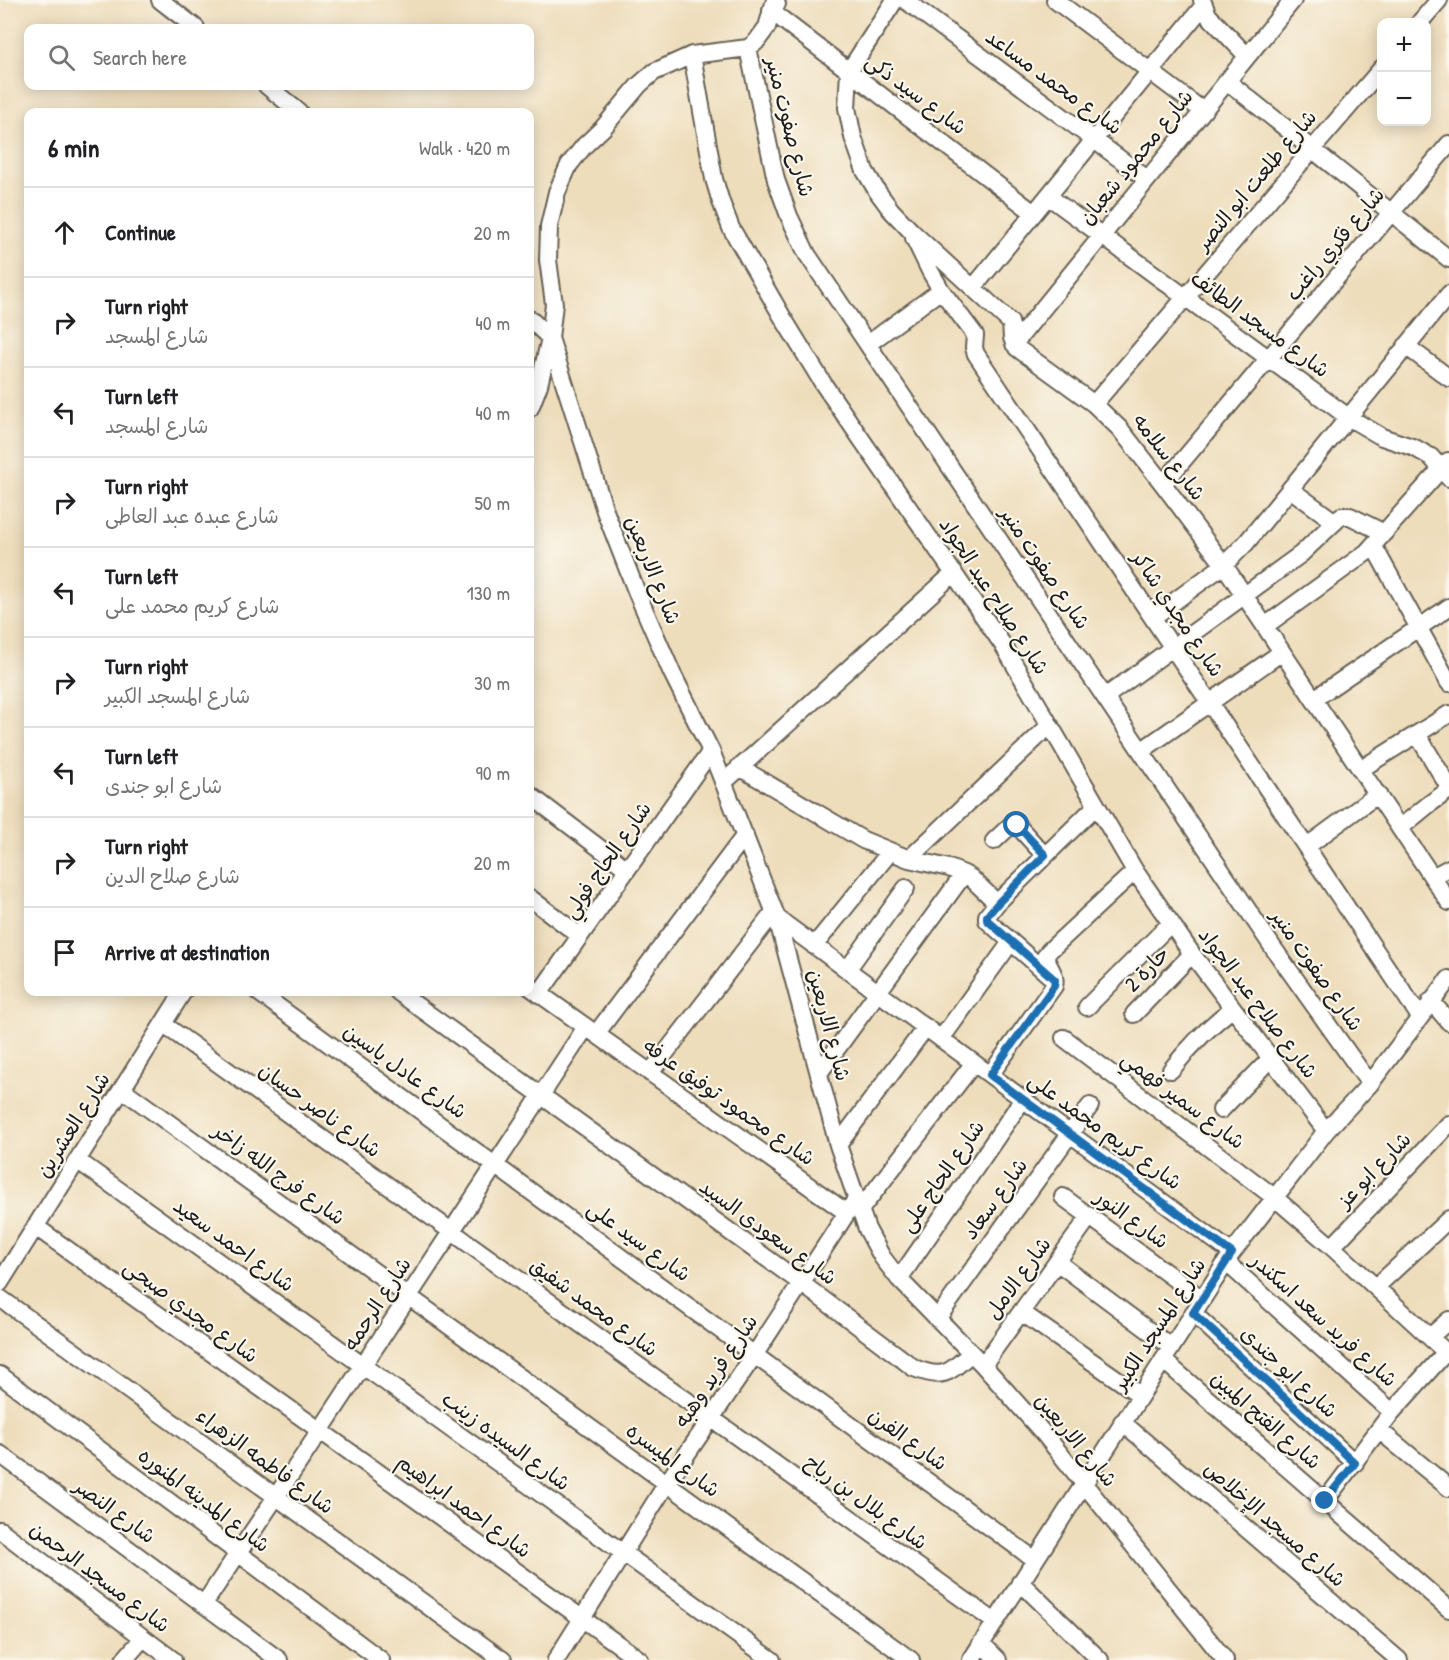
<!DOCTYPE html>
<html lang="en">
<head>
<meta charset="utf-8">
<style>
  :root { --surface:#fff; --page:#f6f6f6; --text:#202124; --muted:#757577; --line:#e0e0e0 }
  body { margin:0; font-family:"Patrick Hand","Playpen Sans Arabic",sans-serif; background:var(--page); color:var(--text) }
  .controls { position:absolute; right:18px; top:18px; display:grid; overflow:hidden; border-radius:12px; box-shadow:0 3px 15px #0003 }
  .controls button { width:54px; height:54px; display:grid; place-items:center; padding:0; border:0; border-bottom:2px solid var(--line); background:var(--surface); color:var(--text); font:30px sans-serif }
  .stop { position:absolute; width:18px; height:18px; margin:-14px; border:4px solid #1f6fb2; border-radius:50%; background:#fff }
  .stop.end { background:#1f6fb2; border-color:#fff; box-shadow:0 2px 6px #0008 }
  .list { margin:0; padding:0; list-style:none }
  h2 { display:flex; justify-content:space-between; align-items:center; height:78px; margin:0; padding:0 24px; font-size:26px }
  h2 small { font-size:20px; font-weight:400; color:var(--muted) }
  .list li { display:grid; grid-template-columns:39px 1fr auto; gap:18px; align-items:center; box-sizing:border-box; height:90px; padding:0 24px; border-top:2px solid var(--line) }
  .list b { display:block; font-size:22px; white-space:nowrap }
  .list p { margin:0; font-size:20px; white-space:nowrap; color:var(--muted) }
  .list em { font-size:20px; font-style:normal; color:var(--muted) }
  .icon { flex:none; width:33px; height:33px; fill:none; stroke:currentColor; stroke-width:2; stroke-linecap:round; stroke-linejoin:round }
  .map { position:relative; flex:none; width:1449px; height:1660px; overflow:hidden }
  .search { position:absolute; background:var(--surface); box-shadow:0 3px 15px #0003; left:24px; top:24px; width:510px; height:66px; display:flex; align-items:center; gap:15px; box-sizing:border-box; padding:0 21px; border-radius:12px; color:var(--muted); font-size:22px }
  .panel { position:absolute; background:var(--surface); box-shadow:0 3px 15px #0003; left:24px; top:108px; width:510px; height:888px; border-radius:12px }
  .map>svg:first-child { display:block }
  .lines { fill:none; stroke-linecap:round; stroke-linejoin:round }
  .minor-casing { stroke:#666054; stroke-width:20 }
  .minor { stroke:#fff; stroke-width:16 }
  .route { stroke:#1f6fb2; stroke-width:8 }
  .labels { text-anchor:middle; stroke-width:4.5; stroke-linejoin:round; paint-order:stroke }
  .street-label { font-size:21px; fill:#1c1c1c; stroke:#fbf7ec }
</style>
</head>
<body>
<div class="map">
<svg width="1449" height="1660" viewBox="0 0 1449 1660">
  <rect width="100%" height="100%" fill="#fbf7ec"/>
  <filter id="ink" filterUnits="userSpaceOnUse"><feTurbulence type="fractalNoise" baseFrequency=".0167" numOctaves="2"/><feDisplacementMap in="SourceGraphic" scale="12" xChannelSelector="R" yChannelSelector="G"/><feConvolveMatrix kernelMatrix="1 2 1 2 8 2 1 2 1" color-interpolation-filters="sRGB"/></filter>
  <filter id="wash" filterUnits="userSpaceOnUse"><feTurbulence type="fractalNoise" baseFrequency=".008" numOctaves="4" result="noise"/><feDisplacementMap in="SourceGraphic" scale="24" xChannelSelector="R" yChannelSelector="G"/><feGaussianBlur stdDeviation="1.35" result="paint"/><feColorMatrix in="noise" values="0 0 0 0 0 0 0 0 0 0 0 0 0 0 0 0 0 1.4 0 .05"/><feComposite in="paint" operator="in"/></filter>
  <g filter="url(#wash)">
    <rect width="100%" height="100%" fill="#edb"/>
  </g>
  <g filter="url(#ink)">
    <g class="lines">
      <defs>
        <path id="minor" d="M 160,0 L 196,28
          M 895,0 L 849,71 L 847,108 L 853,137 L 865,171 L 877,191 L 891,210 L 912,232 L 1010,322 C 1014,333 1008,335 1017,348 L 1094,404 L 1120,429 L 1163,484 L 1224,565 L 1449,902
          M 905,0 L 1147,179
          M 1055,0 L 1203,111
          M 1202,0 L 1208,15 L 1247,56
          M 777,4 L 771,11 L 1034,213
          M 1420,22 L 1439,0
          M 748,48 L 776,180 L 789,216 L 807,254 L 1274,949 L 1370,1084
          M 692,55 L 714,179 L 721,202 L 731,228 L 783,318 L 824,385 L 1003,645 L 1135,871 L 1192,954 L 1326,1131
          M 1227,81 L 1449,259
          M 267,86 L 299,112
          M 1048,196 L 1348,417 L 1382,437 L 1415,448 L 1431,457 L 1449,478
          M 914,238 L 930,271 L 941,290 L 975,335 L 974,348 L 976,354 L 1420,1017
          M 973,288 L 1204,5
          M 530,319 L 550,338 L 605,511 L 637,593 L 672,673 L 711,751 L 777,918 L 838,1145 L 867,1229 L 882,1257 L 899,1279 L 983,1365 L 1045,1435 L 1225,1660
          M 868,344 L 941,290
          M 1014,344 L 1293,0
          M 1406,346 L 1449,378
          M 1094,404 L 1382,68
          M 530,408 L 539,385 L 550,338 L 554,304 L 548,260 L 549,226 L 557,192 L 569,165 L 584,146 L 603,128 L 639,85 L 654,72 L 692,55 L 748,48 L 756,42 L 767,27 L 775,0
          M 1163,484 L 1449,144
          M 1290,489 L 1335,522
          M 1373,545 L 1449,683
          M 1153,617 L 1224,565 L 1246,543 L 1449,294
          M 1265,626 L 1367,552 L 1448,461
          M 1105,697 L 1301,554 L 1341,516 L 1350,516 L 1384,533
          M 1314,699 L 1449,607
          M 1417,734 L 1449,787
          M 1141,751 L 1282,652
          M 739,767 L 863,840 L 909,859 L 949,868 L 964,874 L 971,878 L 997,903
          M 1361,769 L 1449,714
          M 724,782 L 954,573
          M 530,795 L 627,869
          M 1400,828 L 1428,805 L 1449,790
          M 994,841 L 1011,825 L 1017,825 L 1045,856
          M 1306,847 L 1378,794
          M 909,859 L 1050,725
          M 1432,877 L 1449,868
          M 530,898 L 580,936
          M 777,918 L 1232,1253
          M 814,946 L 890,852
          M 847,970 L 906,888
          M 1050,976 L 991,924 L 987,920 L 987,916 L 997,903 L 1096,806
          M 530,987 L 847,1213
          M 258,992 L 1035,1560
          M 398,992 L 801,1283 L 914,1368 C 944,1380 949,1373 971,1353
          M 539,994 L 711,751
          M 1431,1001 L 1449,1022
          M 1087,1007 L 1171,923
          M 1134,1014 L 1192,954
          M 163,1024 L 995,1622
          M 596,1034 L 745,835
          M 1064,1038 L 1274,1197 L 1332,1247 L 1449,1355
          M 941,1039 L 1011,942
          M 1171,1070 C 1190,1046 1208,1027 1233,1008
          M 650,1073 L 774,912
          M 819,1073 L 964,874
          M 990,1075 L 1054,986 C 1057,975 1049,968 1045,957 L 1049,951 L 1135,871
          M 122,1089 L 911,1660
          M 1221,1110 L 1271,1058
          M 838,1145 L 926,1027
          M 77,1160 L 772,1660
          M 1063,1197 L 1202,1299
          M 860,1210 L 974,1063
          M 36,1227 L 640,1660
          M 1332,1247 L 1449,1124
          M 1057,1262 L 1171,1347
          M 1226,1262 L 1392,1412
          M 899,1279 L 1023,1099
          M 0,1283 L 183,992
          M 1376,1287 L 1449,1219
          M 0,1298 L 503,1660
          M 1021,1312 L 1140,1395
          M 1193,1313 L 1355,1463
          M 937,1319 L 1090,1106
          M 1430,1337 L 1449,1320
          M 1163,1360 L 1449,1609
          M 983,1365 L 1090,1216
          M 0,1375 L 381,1660
          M 1122,1422 L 1399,1660
          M 1379,1430 L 1449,1488
          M 0,1454 L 279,1660
          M 1325,1501 L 1392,1412 L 1446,1352
          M 0,1530 L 173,1660
          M 1020,1582 L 1100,1660
          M 204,1604 L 320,1431 L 586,1027
          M 981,1643 L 998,1660
          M 124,1660 L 143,1638
          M 556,1660 L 667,1483 L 755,1354 L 856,1199
          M 971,1660 L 1232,1253 L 1326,1131 L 1370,1084 L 1449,979"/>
      </defs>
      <use href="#minor" class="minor-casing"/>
      <use href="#minor" class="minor"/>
    </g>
  </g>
  <g class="lines" filter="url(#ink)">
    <path class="route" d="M 1017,825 L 1045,855 L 998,903 L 987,916 L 987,920 L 1055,980 L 1054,986 L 990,1075 L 1232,1253 L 1193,1313 L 1355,1463 L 1325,1501"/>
  </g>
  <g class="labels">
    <g class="street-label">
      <text transform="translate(1054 82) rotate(36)" y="7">شارع محمد مساعد</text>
      <text transform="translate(916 94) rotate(37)" y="7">شارع سيد ذكى</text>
      <text transform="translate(790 127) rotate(76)" y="7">شارع صفوت منير</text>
      <text transform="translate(1136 157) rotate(-51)" y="7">شارع محمود شعبان</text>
      <text transform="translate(1256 180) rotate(-50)" y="7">شارع طلعت ابو النصر</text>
      <text transform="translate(1335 244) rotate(-50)" y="7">شارع فكري راغب</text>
      <text transform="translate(1260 324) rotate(36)" y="7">شارع مسجد الطائف</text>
      <text transform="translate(1169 457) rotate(52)" y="7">شارع سلامه</text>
      <text transform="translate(1045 568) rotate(56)" y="7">شارع صفوت منير</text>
      <text transform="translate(653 570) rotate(68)" y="7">شارع الاربعين</text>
      <text transform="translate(994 596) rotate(57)" y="7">شارع صلاح عبد الجواد</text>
      <text transform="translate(1178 614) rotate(56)" y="7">شارع مجدي شاكر</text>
      <text transform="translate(607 860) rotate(-55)" y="7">شارع الحاج فولي</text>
      <text transform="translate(1147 969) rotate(-46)" y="7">حارة 2</text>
      <text transform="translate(1317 970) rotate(55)" y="7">شارع صفوت منير</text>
      <text transform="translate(1258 1003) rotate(53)" y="7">شارع صلاح عبد الجواد</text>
      <text transform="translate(829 1025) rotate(75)" y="7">شارع الاربعين</text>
      <text transform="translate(405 1071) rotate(36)" y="7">شارع عادل ياسين</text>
      <text transform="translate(1183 1100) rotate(37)" y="7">شارع سمير فهمي</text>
      <text transform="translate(729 1102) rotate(35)" y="7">شارع محمود توفيق عرفه</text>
      <text transform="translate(320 1110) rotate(36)" y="7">شارع ناصر حسان</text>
      <text transform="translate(73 1125) rotate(-58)" y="7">شارع العشرين</text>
      <text transform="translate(1105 1131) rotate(36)" y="7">شارع كريم محمد على</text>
      <text transform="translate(1374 1170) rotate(-46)" y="7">شارع ابو عز</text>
      <text transform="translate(279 1174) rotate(36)" y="7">شارع فرج الله زاخر</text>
      <text transform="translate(942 1176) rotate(-55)" y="7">شارع الحاج على</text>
      <text transform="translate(995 1199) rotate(-54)" y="7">شارع سعاد</text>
      <text transform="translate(1132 1219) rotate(36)" y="7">شارع النور</text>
      <text transform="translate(768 1232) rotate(36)" y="7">شارع سعودى السيد</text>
      <text transform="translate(639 1241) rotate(36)" y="7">شارع سيد على</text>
      <text transform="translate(234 1245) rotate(36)" y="7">شارع احمد سعيد</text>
      <text transform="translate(1018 1278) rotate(-54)" y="7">شارع الامل</text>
      <text transform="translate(377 1304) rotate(-57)" y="7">شارع الرحمه</text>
      <text transform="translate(594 1307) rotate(36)" y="7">شارع محمد شفيق</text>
      <text transform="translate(191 1311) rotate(36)" y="7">شارع مجدي صبحى</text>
      <text transform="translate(1324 1320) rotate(42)" y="7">شارع فريد سعد اسكندر</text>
      <text transform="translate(1159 1324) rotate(-57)" y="7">شارع المسجد الكبير</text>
      <text transform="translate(716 1371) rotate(-56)" y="7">شارع فريد وهبه</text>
      <text transform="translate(1289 1372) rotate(43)" y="7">شارع ابو جندى</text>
      <text transform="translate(1266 1420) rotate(41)" y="7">شارع الفتح المبين</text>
      <text transform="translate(908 1439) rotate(36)" y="7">شارع الفرن</text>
      <text transform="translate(1076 1440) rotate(50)" y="7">شارع الاربعين</text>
      <text transform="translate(506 1441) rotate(36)" y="7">شارع السيده زينب</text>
      <text transform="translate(673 1460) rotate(36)" y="7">شارع الميسره</text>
      <text transform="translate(265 1461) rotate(36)" y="7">شارع فاطمه الزهراء</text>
      <text transform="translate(204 1500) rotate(37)" y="7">شارع المدينه المنوره</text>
      <text transform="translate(866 1502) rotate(36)" y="7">شارع بلال بن رباح</text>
      <text transform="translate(464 1506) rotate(36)" y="7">شارع احمد ابراهيم</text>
      <text transform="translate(115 1511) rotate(36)" y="7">شارع النصر</text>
      <text transform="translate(1275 1524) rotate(41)" y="7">شارع مسجد الإخلاص</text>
      <text transform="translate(100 1577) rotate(37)" y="7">شارع مسجد الرحمن</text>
    </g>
  </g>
</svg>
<div class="controls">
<button>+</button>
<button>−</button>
</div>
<div class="stop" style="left:1017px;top:825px"></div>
<div class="stop end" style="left:1325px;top:1501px"></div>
<div class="search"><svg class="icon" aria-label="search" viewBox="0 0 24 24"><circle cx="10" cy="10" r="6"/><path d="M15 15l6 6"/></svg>Search here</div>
<section class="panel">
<h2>6 min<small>Walk · 420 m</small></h2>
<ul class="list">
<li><svg class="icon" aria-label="ahead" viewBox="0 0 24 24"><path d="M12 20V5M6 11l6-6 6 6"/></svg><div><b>Continue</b></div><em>20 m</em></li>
<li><svg class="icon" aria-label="right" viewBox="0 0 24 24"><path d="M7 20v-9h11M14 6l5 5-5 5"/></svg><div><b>Turn right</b><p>شارع المسجد</p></div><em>40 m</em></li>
<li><svg class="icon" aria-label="left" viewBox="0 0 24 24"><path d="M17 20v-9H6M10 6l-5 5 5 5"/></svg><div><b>Turn left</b><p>شارع المسجد</p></div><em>40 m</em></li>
<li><svg class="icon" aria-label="right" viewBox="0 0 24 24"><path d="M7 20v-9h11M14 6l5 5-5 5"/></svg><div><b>Turn right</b><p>شارع عبده عبد العاطى</p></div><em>50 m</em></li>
<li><svg class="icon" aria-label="left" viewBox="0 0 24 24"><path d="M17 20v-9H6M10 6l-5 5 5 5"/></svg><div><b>Turn left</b><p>شارع كريم محمد على</p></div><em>130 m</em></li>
<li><svg class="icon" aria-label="right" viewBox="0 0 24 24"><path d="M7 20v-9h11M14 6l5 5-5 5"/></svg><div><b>Turn right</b><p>شارع المسجد الكبير</p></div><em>30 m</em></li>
<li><svg class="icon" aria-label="left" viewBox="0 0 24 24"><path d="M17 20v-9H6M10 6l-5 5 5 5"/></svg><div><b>Turn left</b><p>شارع ابو جندى</p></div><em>90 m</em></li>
<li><svg class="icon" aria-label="right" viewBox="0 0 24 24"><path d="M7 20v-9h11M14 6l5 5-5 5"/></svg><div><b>Turn right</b><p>شارع صلاح الدين</p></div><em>20 m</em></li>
<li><svg class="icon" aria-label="arrive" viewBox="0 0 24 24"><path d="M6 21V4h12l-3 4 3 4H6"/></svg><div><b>Arrive at destination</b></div></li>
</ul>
</section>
</div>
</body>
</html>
